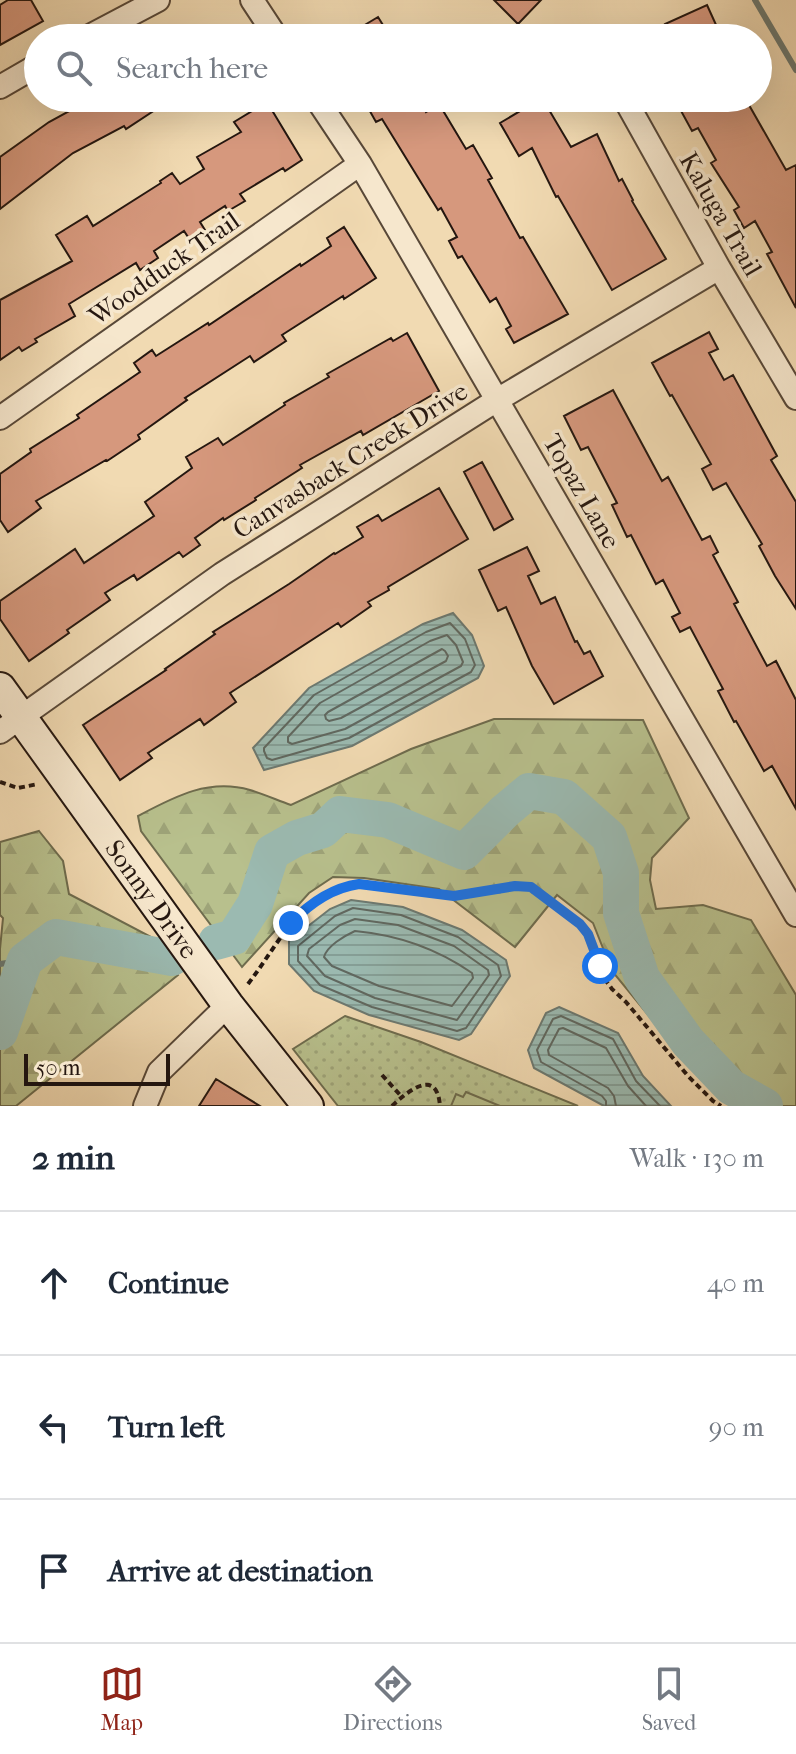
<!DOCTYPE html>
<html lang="en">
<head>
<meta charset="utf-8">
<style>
  :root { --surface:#fff; --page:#f2f2f3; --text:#1f2937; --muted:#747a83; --line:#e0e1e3; --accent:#8f2418 }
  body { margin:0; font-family:"IM FELL French Canon",serif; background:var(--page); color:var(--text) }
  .scale { position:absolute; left:24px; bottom:20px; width:146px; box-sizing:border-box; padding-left:8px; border:4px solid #251710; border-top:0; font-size:22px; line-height:28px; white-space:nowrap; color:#251710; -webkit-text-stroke:6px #f6e7cd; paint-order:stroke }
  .stop { position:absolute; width:24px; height:24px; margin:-18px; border:6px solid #1a73e8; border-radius:50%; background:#fff }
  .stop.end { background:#1a73e8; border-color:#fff; box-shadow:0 2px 8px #0008 }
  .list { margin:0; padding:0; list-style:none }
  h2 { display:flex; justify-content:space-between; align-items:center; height:104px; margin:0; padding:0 32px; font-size:34px }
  h2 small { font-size:26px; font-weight:400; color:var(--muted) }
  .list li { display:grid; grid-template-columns:52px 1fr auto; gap:24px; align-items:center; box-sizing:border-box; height:144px; padding:0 32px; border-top:2px solid var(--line) }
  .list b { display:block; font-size:30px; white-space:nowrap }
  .list em { font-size:26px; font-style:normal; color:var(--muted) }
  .icon { flex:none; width:44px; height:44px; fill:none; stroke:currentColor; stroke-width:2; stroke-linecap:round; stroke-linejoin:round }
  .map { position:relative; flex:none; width:796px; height:1106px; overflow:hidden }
  .search { position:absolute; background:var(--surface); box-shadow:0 8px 32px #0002; left:24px; right:24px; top:24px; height:88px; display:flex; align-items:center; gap:20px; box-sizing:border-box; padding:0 28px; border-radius:44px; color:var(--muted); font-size:30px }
  .sheet { height:536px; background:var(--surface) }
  nav { display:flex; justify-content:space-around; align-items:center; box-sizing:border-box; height:112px; border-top:2px solid var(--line); background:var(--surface); font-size:22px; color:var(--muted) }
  nav a { display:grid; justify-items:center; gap:4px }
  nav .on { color:var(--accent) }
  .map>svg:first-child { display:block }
  .grass { fill:url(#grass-dots); stroke:#6e6c4e; stroke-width:2 }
  .forest { fill:url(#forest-firs); stroke:#6e6c4e; stroke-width:2 }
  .pitch { fill:#b8c08d; stroke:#6e6c4e; stroke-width:2 }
  .water { fill:url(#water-rules); stroke:#6c7971; stroke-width:2 }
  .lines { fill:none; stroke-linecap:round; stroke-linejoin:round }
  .shore { stroke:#606860; stroke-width:2 }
  .stream { stroke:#6c7971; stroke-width:6 }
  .river { stroke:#9bbab1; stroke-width:36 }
  .building { fill:#d6987d; stroke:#251710; stroke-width:2 }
  .street-casing { stroke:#584838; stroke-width:26 }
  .secondary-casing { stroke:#251710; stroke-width:34 }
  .path { stroke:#251710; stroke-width:4; stroke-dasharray:6 4; stroke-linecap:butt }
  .street { stroke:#f6e7cd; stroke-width:22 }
  .secondary { stroke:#f6e7cd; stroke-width:30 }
  .route { stroke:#1a73e8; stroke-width:10 }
  .labels { text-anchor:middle; stroke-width:7; stroke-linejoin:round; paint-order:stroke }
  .street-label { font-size:26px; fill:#251710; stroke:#f6e7cd }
</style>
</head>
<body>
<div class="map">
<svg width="796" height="1106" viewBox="0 0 796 1106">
  <defs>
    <pattern id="grass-dots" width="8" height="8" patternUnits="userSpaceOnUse" patternTransform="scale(2)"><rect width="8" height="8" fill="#b8c08d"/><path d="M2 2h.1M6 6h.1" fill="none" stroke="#9ea479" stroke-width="1.8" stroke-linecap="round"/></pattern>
    <pattern id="forest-firs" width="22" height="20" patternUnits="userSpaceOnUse" patternTransform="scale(2)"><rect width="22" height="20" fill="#b8c08d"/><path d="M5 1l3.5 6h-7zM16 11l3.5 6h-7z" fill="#9ea479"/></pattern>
    <pattern id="water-rules" width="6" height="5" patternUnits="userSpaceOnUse" patternTransform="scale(2)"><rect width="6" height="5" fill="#9bbab1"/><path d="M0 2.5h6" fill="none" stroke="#859f97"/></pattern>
  </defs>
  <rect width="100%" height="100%" fill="#f1dab2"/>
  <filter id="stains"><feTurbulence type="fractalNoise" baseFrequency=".0025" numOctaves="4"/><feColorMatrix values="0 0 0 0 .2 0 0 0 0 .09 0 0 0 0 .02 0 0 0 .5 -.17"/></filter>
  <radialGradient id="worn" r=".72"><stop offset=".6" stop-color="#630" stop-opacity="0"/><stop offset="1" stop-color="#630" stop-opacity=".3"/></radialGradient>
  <path class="grass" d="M 345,1016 L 421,1042 L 578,1106 L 338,1106 L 293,1049 Z"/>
  <path class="forest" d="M 494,719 L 643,720 L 689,818 L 652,858 L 650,880 L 656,909 L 703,905 L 751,920 L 796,995 L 796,1106 L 736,1106 L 718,1097 L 681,1055 L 612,971 L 593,923 L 557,895 L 515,947 L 439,889 L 364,878 L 333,877 L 309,893 L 242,967 L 141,831 L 138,816 C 174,797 208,778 250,790 C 263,794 277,800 291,805 L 411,749 Z
    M 39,831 L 63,861 L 69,894 L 153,938 L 178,975 L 16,1106 L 0,1106 L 0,949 L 3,918 L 0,915 L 0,842 Z"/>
  <path class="pitch" d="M 466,1092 L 500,1106 L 451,1106 L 456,1094 L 463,1097 Z"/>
  <path class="water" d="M 453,613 L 472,635 L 484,666 L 478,678 L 352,746 L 264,770 L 253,748 L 309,688 L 423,624 Z
    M 351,900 L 403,907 L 462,930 L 506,960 L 510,976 L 471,1034 L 459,1040 L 369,1015 L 314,991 L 289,964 L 289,941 L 330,909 Z
    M 559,1007 L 618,1033 L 643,1076 L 671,1106 L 604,1106 L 534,1068 L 528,1050 L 546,1013 Z"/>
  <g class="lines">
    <path class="shore" d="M 450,623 L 465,639 L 475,665 L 471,672 L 349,738 L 272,760 L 267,758 L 264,751 L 264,748 L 314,695 L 426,632 Z
      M 447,635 L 456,645 L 463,662 L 461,666 L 345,729 L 292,744 L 288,742 L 288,737 L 320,703 L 430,641 Z
      M 442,649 L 445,651 L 448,656 L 446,661 L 341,718 L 329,721 L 326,719 L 325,715 L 328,712 Z
      M 353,908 L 401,915 L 458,937 L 498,965 L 501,976 L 466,1028 L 457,1031 L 372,1007 L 320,985 L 298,961 L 298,946 L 335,916 Z
      M 355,919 L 398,925 L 454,946 L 488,970 L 489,975 L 457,1020 L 375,998 L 325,976 L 307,956 L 309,949 L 340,925 Z
      M 355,931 C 398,935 436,948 472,973 L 473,978 L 452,1006 L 379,986 L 332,966 L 324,957 C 327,946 344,936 355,931 Z
      M 606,1106 L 606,1101 L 602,1096 L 541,1062 L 537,1050 L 553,1019 L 561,1016 L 613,1039 L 636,1081 L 660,1106
      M 616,1106 L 614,1096 L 608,1088 L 549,1055 L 548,1050 L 559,1029 L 563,1028 L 606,1048 L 628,1086 L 646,1106"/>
    <path class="stream" d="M 755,0 L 796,70
      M 0,964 L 25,960"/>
    <path class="river" d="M 216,942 L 234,937 L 255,904 L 272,852 L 297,838 L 323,830 L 340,814 L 388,820 L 464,852 L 505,811 L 529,791 L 564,797 L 609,837 L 621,873 L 621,913 L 642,978 L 688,1042 L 731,1087 L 765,1106
      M 0,1032 L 25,960 L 56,937 L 172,958"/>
  </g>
  <path class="building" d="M 8,0 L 31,0 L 43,21 L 0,45 L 0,5 Z
    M 494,0 L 541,0 L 518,24 Z
    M 707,5 L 722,38 L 671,38 L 665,24 Z
    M 378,17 L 391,38 L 343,38 Z
    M 93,98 L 147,98 L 155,110 L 126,129 L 124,126 L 73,153 L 0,209 L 0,157 L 49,122 Z
    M 370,98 L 419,98 L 426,112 L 439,104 L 466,149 L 473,145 L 492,178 L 488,180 L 520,238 L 523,237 L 568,314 L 514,343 L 506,329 L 511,326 L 496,298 L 490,302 L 462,256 L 458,258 L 449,241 L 457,237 L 441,208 L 438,210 L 382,119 L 376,122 L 367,106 L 373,103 Z
    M 542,98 L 571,147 L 597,134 L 619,181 L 622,179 L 633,200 L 632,201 L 666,259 L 612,290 L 558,196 L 556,197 L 532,148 L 519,156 L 500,123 Z
    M 674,98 L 745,98 L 786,170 L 796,165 L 796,308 L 767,254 L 772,252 L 755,221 L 744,228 L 734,210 L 739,207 L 711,163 L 716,160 L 698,128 L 692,131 Z
    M 267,102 L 302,160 L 285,171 L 283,168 L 240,194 L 245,201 L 228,211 L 225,206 L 200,222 L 205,230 L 190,240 L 184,231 L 154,251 L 158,258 L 140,270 L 136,263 L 69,304 L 75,316 L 35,339 L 37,342 L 22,351 L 19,347 L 0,360 L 0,300 L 72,261 L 56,235 L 87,216 L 93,226 L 161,183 L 160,181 L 172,173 L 180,184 L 204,169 L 197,157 L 241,132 L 234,122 Z
    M 344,227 L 376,278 L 344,299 L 343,296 L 282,335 L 286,341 L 254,362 L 250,356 L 185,398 L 187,400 L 138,435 L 140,439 L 107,461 L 106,460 L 36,501 L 41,508 L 8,532 L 0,520 L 0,474 L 31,452 L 30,449 L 79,418 L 77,415 L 140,372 L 134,363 L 152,350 L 156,356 L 208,323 L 209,325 L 300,264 L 301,266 L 331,246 L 327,238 Z
    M 709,332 L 718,349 L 709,353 L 724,380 L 733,375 L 777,456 L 771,460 L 796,502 L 796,609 L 775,576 L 759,546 L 762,544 L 726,483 L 713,490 L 702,469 L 711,464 L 672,395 L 670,396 L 652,363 Z
    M 407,333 L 439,391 L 363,435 L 361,431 L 300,465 L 302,468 L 255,498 L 256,500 L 224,520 L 223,518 L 195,538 L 200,545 L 183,557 L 179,552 L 137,580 L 134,575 L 105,593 L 110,600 L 67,630 L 69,633 L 29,661 L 0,619 L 0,601 L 75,549 L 84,563 L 154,516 L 145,502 L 192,468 L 186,457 L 218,438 L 223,445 L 285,405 L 284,403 L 329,377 L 327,374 L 391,338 L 393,341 Z
    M 613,390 L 662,481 L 668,477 L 702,540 L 710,536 L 718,552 L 713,555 L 738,602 L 734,604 L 767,666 L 776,661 L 796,700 L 796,809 L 772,766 L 764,771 L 736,721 L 734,722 L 718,691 L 723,689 L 690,627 L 680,632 L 672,617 L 680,613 L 663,580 L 656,584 L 631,535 L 627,537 L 612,505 L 617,503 L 588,447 L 581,450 L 564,416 Z
    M 482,462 L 513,519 L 494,530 L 464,472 Z
    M 439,488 L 468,539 L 388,587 L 389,590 L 368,602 L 371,606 L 341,627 L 338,623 L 230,693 L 236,702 L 204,725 L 200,719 L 148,753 L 152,758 L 120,780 L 83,725 L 166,670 L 165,669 L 215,634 L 213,632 L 289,584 L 334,553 L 335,554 L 363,537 L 357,527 L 378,515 L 382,521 Z
    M 527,547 L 539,571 L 528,576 L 541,604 L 555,597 L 575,642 L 577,641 L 584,654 L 590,651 L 603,676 L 554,704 L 532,666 L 506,607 L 498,611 L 479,570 Z
    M 216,1079 L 260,1106 L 199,1106 Z"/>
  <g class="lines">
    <defs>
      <path id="street" d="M 252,0 L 277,38
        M 86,38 L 158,0
        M 0,87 L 38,65
        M 316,98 L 360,164 L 796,915
        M 624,98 L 719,268 L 796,398
        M 0,418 L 360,164
        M 0,732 L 222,574 L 497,400 L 719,268
        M 145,1106 L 159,1072 L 228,1005"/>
      <g id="secondary">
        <path id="s1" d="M 0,688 L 228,1005 L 308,1106"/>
      </g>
    </defs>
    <use href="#street" class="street-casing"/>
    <use href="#secondary" class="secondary-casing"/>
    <path class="path" d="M 0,782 L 18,788 L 38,784
      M 248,984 C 281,941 299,893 359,884 L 454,896 L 515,886 L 531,887 L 580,924 L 588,934 L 604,978 L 612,989 L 626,1002 L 688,1076 L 713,1101 L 721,1106
      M 382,1075 L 402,1097
      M 392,1106 C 408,1091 437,1067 440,1106"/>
    <use href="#street" class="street"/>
    <use href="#secondary" class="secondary"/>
  </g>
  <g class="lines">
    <path class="route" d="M 291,923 C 310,903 331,888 359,884 L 454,896 L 515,886 L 531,887 L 580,924 L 588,934 L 600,966"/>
  </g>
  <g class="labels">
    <g class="street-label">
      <text transform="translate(721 214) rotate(60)" y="9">Kaluga Trail</text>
      <text transform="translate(164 268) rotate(-35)" y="9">Woodduck Trail</text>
      <text transform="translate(350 460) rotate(-32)" y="9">Canvasback Creek Drive</text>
      <text transform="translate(582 491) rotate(60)" y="9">Topaz Lane</text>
      <text dy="9" stroke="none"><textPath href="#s1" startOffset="260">Sonny Drive</textPath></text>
    </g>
  </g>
  <rect width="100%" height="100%" filter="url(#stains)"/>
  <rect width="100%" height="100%" fill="url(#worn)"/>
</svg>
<div class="scale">50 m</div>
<div class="stop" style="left:600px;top:966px"></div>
<div class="stop end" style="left:291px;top:923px"></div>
<div class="search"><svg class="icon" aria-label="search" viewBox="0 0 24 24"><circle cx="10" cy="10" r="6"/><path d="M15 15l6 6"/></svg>Search here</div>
</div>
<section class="sheet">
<h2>2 min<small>Walk · 130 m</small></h2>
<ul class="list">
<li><svg class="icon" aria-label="ahead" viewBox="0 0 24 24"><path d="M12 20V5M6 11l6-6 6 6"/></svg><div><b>Continue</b></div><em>40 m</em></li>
<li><svg class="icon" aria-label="left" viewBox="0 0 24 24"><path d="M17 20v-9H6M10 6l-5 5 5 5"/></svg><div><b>Turn left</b></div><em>90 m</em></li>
<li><svg class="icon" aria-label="arrive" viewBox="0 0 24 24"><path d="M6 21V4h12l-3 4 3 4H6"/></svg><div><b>Arrive at destination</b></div></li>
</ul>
</section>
<nav>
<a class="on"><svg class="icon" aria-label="map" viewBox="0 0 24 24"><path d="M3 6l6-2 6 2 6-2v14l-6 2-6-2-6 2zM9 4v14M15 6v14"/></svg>Map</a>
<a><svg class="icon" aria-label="directions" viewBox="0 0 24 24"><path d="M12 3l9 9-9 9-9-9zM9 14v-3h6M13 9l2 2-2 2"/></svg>Directions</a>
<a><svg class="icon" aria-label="saved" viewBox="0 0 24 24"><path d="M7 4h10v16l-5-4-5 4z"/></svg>Saved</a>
</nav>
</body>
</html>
